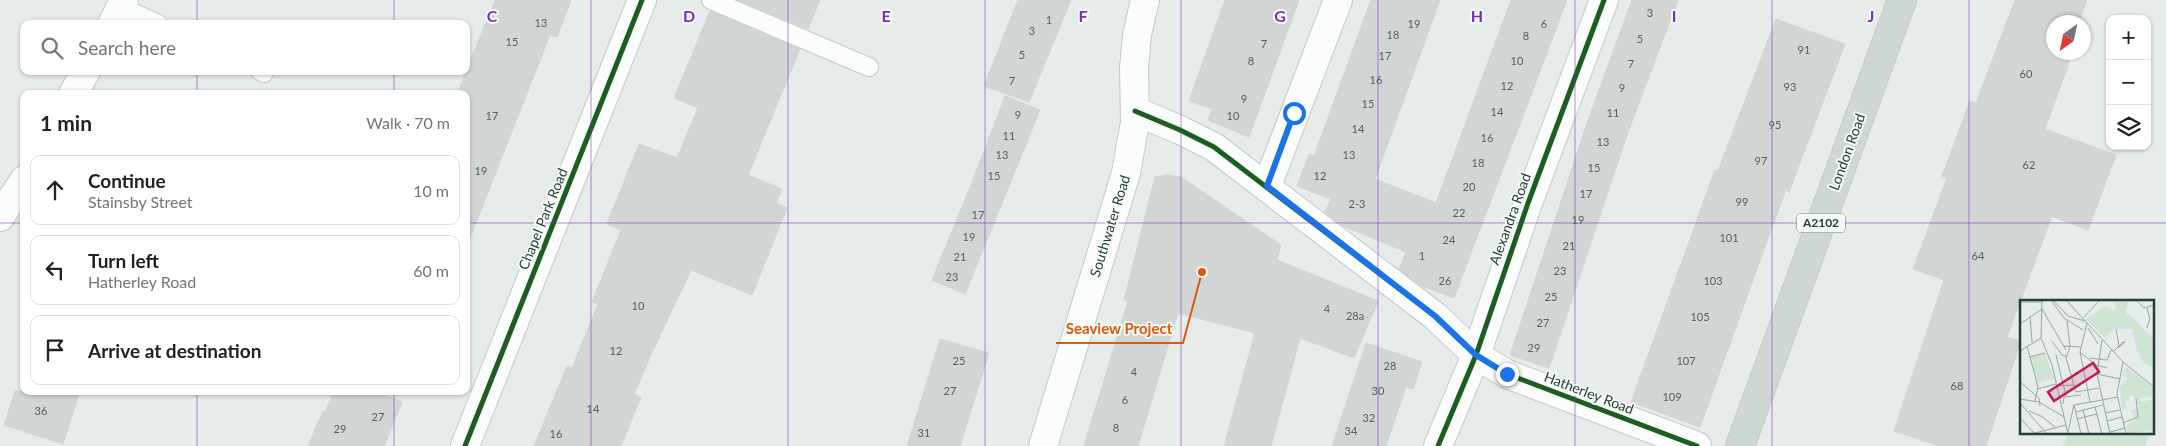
<!DOCTYPE html>
<html lang="en">
<head>
<meta charset="utf-8">
<style>
  :root { --surface:#fff; --page:#f6f6f6; --text:#202124; --muted:#757577; --line:#e0e0e0 }
  body { margin:0; font-family:Lato,sans-serif; background:var(--page); color:var(--text) }
  .controls { position:absolute; right:15px; top:15px; display:grid; overflow:hidden; border-radius:10px; box-shadow:0 1px 4px #0004 }
  .controls button { width:45px; height:45px; display:grid; place-items:center; padding:0; border:0; border-bottom:1px solid var(--line); background:var(--surface); color:var(--text); font:25px sans-serif }
  .compass { position:absolute; left:2046px; top:15px; width:45px; height:45px; border-radius:50%; background:var(--surface); box-shadow:0 1px 4px #0004; rotate:213deg }
  .stop { position:absolute; width:15px; height:15px; margin:-11px; border:4px solid #1a73e8; border-radius:50%; background:#fff }
  .stop.end { background:#1a73e8; border-color:#fff; box-shadow:0 1px 5px #0008 }
  .list { margin:0; padding:0; list-style:none }
  h2 { display:flex; justify-content:space-between; align-items:center; height:65px; margin:0; padding:0 20px; font-size:21px }
  h2 small { font-size:16px; font-weight:400; color:var(--muted) }
  .list li { display:grid; grid-template-columns:32px 1fr auto; gap:15px; align-items:center; box-sizing:border-box; height:70px; margin:0 10px 10px; padding:0 10px; border:1px solid var(--line); border-radius:10px }
  .list b { display:block; font-size:19px; white-space:nowrap }
  .list p { margin:0; font-size:16px; white-space:nowrap; color:var(--muted) }
  .list em { font-size:16px; font-style:normal; color:var(--muted) }
  .icon { flex:none; width:28px; height:28px; fill:none; stroke:currentColor; stroke-width:2; stroke-linecap:round; stroke-linejoin:round }
  .map { position:relative; flex:none; width:2166px; height:446px; overflow:hidden }
  .search { position:absolute; background:var(--surface); box-shadow:0 1px 4px #0004; left:20px; top:20px; width:450px; height:55px; display:flex; align-items:center; gap:12px; box-sizing:border-box; padding:0 18px; border-radius:10px; color:var(--muted); font-size:19px }
  .panel { position:absolute; background:var(--surface); box-shadow:0 1px 4px #0004; left:20px; top:90px; width:450px; height:305px; border-radius:10px }
  .map>svg:first-child { display:block }
  .green { fill:#d0e4d4 }
  .building { fill:#d1d5d3; stroke:#cfd5d2 }
  .lines { fill:none; stroke-linecap:round; stroke-linejoin:round }
  .lane-casing { stroke:#c3c9c6; stroke-width:20 }
  .street-casing { stroke:#c3c9c6; stroke-width:30 }
  .primary-casing { stroke:#c2cac7; stroke-width:30 }
  .lane { stroke:#fbfcfc; stroke-width:18 }
  .street { stroke:#fbfcfc; stroke-width:28 }
  .primary { stroke:#ced7d4; stroke-width:28 }
  .cycleway-casing { stroke:#f5faf7; stroke-width:8 }
  .cycleway { stroke:#1b5e20; stroke-width:5 }
  .route { stroke:#1a73e8; stroke-width:6 }
  .grid { fill:none; stroke:#7b2cbf; stroke-width:1; stroke-opacity:0.55 }
  .labels { text-anchor:middle; stroke-width:4; stroke-linejoin:round; paint-order:stroke }
  .number-label { font-size:11px; fill:#4f645c }
  .shield { fill:#f5faf7; stroke:#63776f; stroke-width:1 }
  .shield-label { font-size:12px; font-weight:bold; fill:#243f35 }
  .street-label { font-size:14px; fill:#243f35; stroke:#f5faf7 }
  .inset-road { fill:none; stroke:#98a7a1; stroke-width:1 }
  .view { fill:#c2185b; fill-opacity:0.15; stroke:#c2185b; stroke-width:2.5 }
  .inset-edge { fill:none; stroke:#243f35; stroke-width:2.5 }
  .grid-label { font-size:16px; text-anchor:middle; font-weight:bold; fill:#7b2cbf; stroke:#f5faf7; stroke-width:4; stroke-linejoin:round; paint-order:stroke }
  .leader { fill:none; stroke:#de580e; stroke-width:2 }
  .callout-dot { fill:#de580e; stroke:#f5faf7; stroke-width:2 }
  .callout-label { font-size:15px; text-anchor:middle; font-weight:bold; fill:#de580e; stroke:#f5faf7; stroke-width:4; stroke-linejoin:round; paint-order:stroke }
</style>
</head>
<body>
<div class="map">
<svg width="2166" height="446" viewBox="0 0 2166 446">
  <rect width="100%" height="100%" fill="#e6ece9"/>
  <path class="green" d="M 2069,432 L 2150,432 L 2145,446 L 2063,446 Z"/>
  <path class="building" d="M 495,0 L 571,0 L 557,37 L 550,35 L 468,243 L 466,243 L 466,94 L 457,94 Z
    M 738,0 L 820,0 L 808,29 Z
    M 1018,0 L 1071,0 L 1029,102 L 984,86 Z
    M 1225,0 L 1299,0 L 1249,137 L 1208,120 L 1212,109 L 1189,101 Z
    M 1371,0 L 1440,0 L 1375,179 L 1436,203 L 1511,0 L 1567,0 L 1454,298 L 1420,285 L 1399,269 L 1406,252 L 1343,226 L 1325,212 L 1331,199 L 1297,186 L 1309,154 L 1314,156 Z
    M 1632,0 L 1678,0 L 1628,132 L 1549,368 L 1510,355 L 1587,123 Z
    M 2015,0 L 2087,0 L 2079,22 L 2054,22 L 2054,52 L 2073,52 L 2045,129 L 2116,155 L 2088,230 L 2052,216 L 2007,337 L 2021,341 L 1986,446 L 1939,446 L 1894,431 L 1944,280 L 1913,269 L 1947,178 L 1942,176 L 1970,101 L 1976,103 Z
    M 710,11 L 800,49 L 748,175 L 782,189 L 776,203 L 787,208 L 752,295 L 691,270 L 654,348 L 634,394 L 641,397 L 621,446 L 534,446 L 567,366 L 572,368 L 598,304 L 592,302 L 621,230 L 607,224 L 639,144 L 677,158 L 698,108 L 674,98 Z
    M 1776,19 L 1845,44 L 1789,192 L 1786,190 L 1770,233 L 1700,427 L 1631,402 L 1715,170 L 1718,171 Z
    M 1005,96 L 1040,110 L 965,294 L 932,280 L 973,180 Z
    M 1167,175 L 1181,177 L 1281,245 L 1277,260 L 1378,301 L 1354,358 L 1300,338 L 1271,446 L 1224,446 L 1255,333 L 1178,313 L 1138,446 L 1084,446 L 1128,301 L 1124,300 L 1155,177 Z
    M 940,339 L 989,353 L 960,446 L 907,446 Z
    M 1366,343 L 1422,362 L 1413,389 L 1406,387 L 1386,446 L 1332,446 Z
    M 15,391 L 80,391 L 63,444 L 4,425 Z
    M 334,391 L 375,391 L 402,402 L 384,446 L 308,446 L 323,411 L 325,412 Z"/>
  <g class="lines">
    <defs>
      <path id="lane" d="M 711,0 L 869,67
        M 121,7 L 158,24
        M 260,71 L 264,73"/>
      <path id="street" d="M 112,24 L 124,0
        M 73,94 L 86,71
        M 1135,111 L 1180,130 L 1214,147 L 1435,316 L 1476,355 L 1507,374 L 1697,446
        M 1267,186 L 1338,0
        M 0,217 L 24,180
        M 465,446 L 642,0
        M 1043,446 L 1126,173 L 1135,122 L 1134,68 L 1137,35 L 1145,0
        M 1438,446 L 1476,355 L 1528,203 L 1604,0"/>
      <path id="primary" d="M 1740,446 L 1902,0"/>
    </defs>
    <use href="#lane" class="lane-casing"/>
    <use href="#street" class="street-casing"/>
    <use href="#primary" class="primary-casing"/>
    <use href="#lane" class="lane"/>
    <use href="#street" class="street"/>
    <use href="#primary" class="primary"/>
    <defs>
      <path id="cycleway" d="M 1135,111 L 1180,130 L 1214,147 L 1435,316 L 1476,355 L 1507,374 L 1697,446
        M 465,446 L 642,0
        M 1438,446 L 1476,355 L 1528,203 L 1604,0"/>
    </defs>
    <use href="#cycleway" class="cycleway-casing"/>
    <use href="#cycleway" class="cycleway"/>
  </g>
  <g class="lines">
    <path class="route" d="M 1294,113 L 1267,186 L 1435,316 L 1476,355 L 1507,374"/>
  </g>
  <path class="grid" d="M 197,0 L 197,24M 394,0 L 394,24M 591,0 L 591,446M 788,0 L 788,446M 985,0 L 985,446M 1181,0 L 1181,446M 1378,0 L 1378,446M 1575,0 L 1575,446M 1772,0 L 1772,446M 1969,0 L 1969,446M 197,71 L 197,94M 394,71 L 394,94M 0,223 L 24,223M 466,223 L 2166,223M 197,391 L 197,446M 394,391 L 394,446"/>
  <g class="labels">
    <g class="number-label">
      <text x="1650" y="17">3</text>
      <text x="1049" y="24">1</text>
      <text x="541" y="27">13</text>
      <text x="1414" y="28">19</text>
      <text x="1544" y="28">6</text>
      <text x="1032" y="35">3</text>
      <text x="1393" y="39">18</text>
      <text x="1526" y="40">8</text>
      <text x="1640" y="43">5</text>
      <text x="512" y="46">15</text>
      <text x="1264" y="48">7</text>
      <text x="1804" y="54">91</text>
      <text x="1022" y="59">5</text>
      <text x="1385" y="60">17</text>
      <text x="1251" y="65">8</text>
      <text x="1517" y="65">10</text>
      <text x="1631" y="68">7</text>
      <text x="2026" y="78">60</text>
      <text x="1376" y="84">16</text>
      <text x="1012" y="85">7</text>
      <text x="1507" y="90">12</text>
      <text x="1790" y="91">93</text>
      <text x="1622" y="92">9</text>
      <text x="1244" y="103">9</text>
      <text x="1368" y="108">15</text>
      <text x="1497" y="116">14</text>
      <text x="1613" y="117">11</text>
      <text x="1018" y="119">9</text>
      <text x="492" y="120">17</text>
      <text x="1233" y="120">10</text>
      <text x="1775" y="129">95</text>
      <text x="1358" y="133">14</text>
      <text x="1009" y="140">11</text>
      <text x="1487" y="142">16</text>
      <text x="1603" y="146">13</text>
      <text x="1002" y="159">13</text>
      <text x="1349" y="159">13</text>
      <text x="1761" y="165">97</text>
      <text x="1478" y="167">18</text>
      <text x="2029" y="169">62</text>
      <text x="1594" y="172">15</text>
      <text x="481" y="175">19</text>
      <text x="994" y="180">15</text>
      <text x="1320" y="180">12</text>
      <text x="1469" y="191">20</text>
      <text x="1586" y="198">17</text>
      <text x="1742" y="206">99</text>
      <text x="1357" y="208">2-3</text>
      <text x="1459" y="217">22</text>
      <text x="978" y="219">17</text>
      <text x="1578" y="224">19</text>
      <text x="969" y="241">19</text>
      <text x="1729" y="242">101</text>
      <text x="1449" y="244">24</text>
      <text x="1569" y="250">21</text>
      <text x="1422" y="260">1</text>
      <text x="1978" y="260">64</text>
      <text x="960" y="261">21</text>
      <text x="1560" y="275">23</text>
      <text x="952" y="281">23</text>
      <text x="1445" y="285">26</text>
      <text x="1713" y="285">103</text>
      <text x="1551" y="301">25</text>
      <text x="638" y="310">10</text>
      <text x="1327" y="313">4</text>
      <text x="1355" y="320">28a</text>
      <text x="1700" y="321">105</text>
      <text x="1543" y="327">27</text>
      <text x="1534" y="352">29</text>
      <text x="616" y="355">12</text>
      <text x="959" y="365">25</text>
      <text x="1686" y="365">107</text>
      <text x="1390" y="370">28</text>
      <text x="1134" y="376">4</text>
      <text x="1957" y="390">68</text>
      <text x="950" y="395">27</text>
      <text x="1378" y="395">30</text>
      <text x="1672" y="401">109</text>
      <text x="1125" y="404">6</text>
      <text x="593" y="413">14</text>
      <text x="41" y="415">36</text>
      <text x="378" y="421">27</text>
      <text x="1369" y="422">32</text>
      <text x="1116" y="432">8</text>
      <text x="340" y="433">29</text>
      <text x="1351" y="435">34</text>
      <text x="924" y="437">31</text>
      <text x="556" y="438">16</text>
    </g>
    <rect class="shield" x="1797" y="213.5" width="48" height="19" rx="4"/>
    <g class="shield-label">
      <text x="1821" y="227">A2102</text>
    </g>
    <g class="street-label">
      <text transform="translate(1847 152) rotate(-70)" y="5">London Road</text>
      <text transform="translate(543 219) rotate(-68)" y="5">Chapel Park Road</text>
      <text transform="translate(1510 219) rotate(-70)" y="5">Alexandra Road</text>
      <text transform="translate(1110 226) rotate(-73)" y="5">Southwater Road</text>
      <text transform="translate(1589 393) rotate(21)" y="5">Hatherley Road</text>
    </g>
  </g>
  <g transform="translate(2020 300)">
    <rect width="134" height="134" fill="#e6ece9"/>
    <path d="M 95,0 L 108,2 L 105,15 L 110,15 L 134,40 L 134,69 L 124,63 L 117,51 L 112,29 L 94,29 L 85,38 L 66,19 L 84,6 L 95,10 ZM 25,54 L 34,79 L 17,83 L 11,57 ZM 106,67 L 134,88 L 134,97 L 119,98 L 120,102 L 134,99 L 134,130 L 107,134 L 107,125 L 116,120 L 110,110 L 118,109 L 118,101 L 117,95 L 116,103 L 114,96 L 109,96 L 110,100 L 105,101 L 107,109 L 102,110 L 100,87 L 106,80 L 110,80 L 102,75 L 107,73 L 103,71 Z" fill="#d0e4d4"/>
    <path class="inset-road" d="M 22,0 L 21,38 L 32,65 L 48,134M 31,0 L 44,18 L 63,30M 33,0 L 48,16 L 65,21M 46,0 L 104,63 L 134,87M 116,0 L 124,8 L 134,5M 0,2 L 22,2M 127,8 L 130,19 L 127,28M 22,9 L 46,50M 10,16 L 12,42M 64,17 L 79,1M 47,20 L 50,47M 67,23 L 60,52 L 70,102M 0,24 L 22,9M 68,28 L 78,44M 96,29 L 99,46M 82,40 L 77,74 L 90,134M 32,41 L 42,55 L 46,56M 7,46 L 18,87 L 15,101M 44,46 L 61,47M 50,47 L 46,58 L 56,92 L 79,88M 0,51 L 21,38M 94,51 L 103,42 L 105,42 L 98,48M 60,52 L 76,65 L 87,68M 36,55 L 46,96M 10,57 L 25,53M 70,58 L 87,60 L 91,50M 103,62 L 97,94 L 106,134M 77,74 L 100,79M 0,82 L 19,98 L 20,106M 37,86 L 54,85M 17,89 L 36,84M 0,99 L 19,102 L 44,117M 82,100 L 97,97M 0,103 L 27,134M 43,104 L 44,97 L 61,95M 54,105 L 61,134M 54,105 L 82,100M 75,107 L 82,134M 63,110 L 69,134M 9,111 L 21,116 L 35,127M 56,112 L 83,105M 85,113 L 100,110M 0,118 L 15,134M 57,119 L 77,114M 87,121 L 102,117M 103,123 L 118,117 L 116,98M 48,132 L 54,105M 90,132 L 105,128M 15,133 L 46,125"/>
    <path class="view" d="M 73,63 L 79,72 L 34,101 L 28,92 Z"/>
    <rect width="134" height="134" class="inset-edge"/>
  </g>
  <g class="grid-label">
    <text x="492" y="22">C</text>
    <text x="689" y="22">D</text>
    <text x="886" y="22">E</text>
    <text x="1083" y="22">F</text>
    <text x="1280" y="22">G</text>
    <text x="1477" y="22">H</text>
    <text x="1674" y="22">I</text>
    <text x="1871" y="22">J</text>
  </g>
  <path class="leader" d="M1202 272L1183 343H1056"/>
  <circle class="callout-dot" cx="1202" cy="272" r="5"/>
  <g class="callout-label">
    <text x="1119" y="334">Seaview Project</text>
  </g>
</svg>
<div class="controls">
<button>+</button>
<button>−</button>
<button><svg class="icon" aria-label="layers" viewBox="0 0 24 24"><path d="M12 4l9 5-9 5-9-5zM3 14l9 5 9-5"/></svg></button>
</div>
<svg class="compass" viewBox="-18 -18 36 36"><path d="M0-13l5 13h-10z" fill="#e53935"/><path d="M0 13l5-13h-10z" fill="#757577"/></svg>
<div class="stop" style="left:1294px;top:113px"></div>
<div class="stop end" style="left:1507px;top:374px"></div>
<div class="search"><svg class="icon" aria-label="search" viewBox="0 0 24 24"><circle cx="10" cy="10" r="6"/><path d="M15 15l6 6"/></svg>Search here</div>
<section class="panel">
<h2>1 min<small>Walk · 70 m</small></h2>
<ul class="list">
<li><svg class="icon" aria-label="ahead" viewBox="0 0 24 24"><path d="M12 20V5M6 11l6-6 6 6"/></svg><div><b>Continue</b><p>Stainsby Street</p></div><em>10 m</em></li>
<li><svg class="icon" aria-label="left" viewBox="0 0 24 24"><path d="M17 20v-9H6M10 6l-5 5 5 5"/></svg><div><b>Turn left</b><p>Hatherley Road</p></div><em>60 m</em></li>
<li><svg class="icon" aria-label="arrive" viewBox="0 0 24 24"><path d="M6 21V4h12l-3 4 3 4H6"/></svg><div><b>Arrive at destination</b></div></li>
</ul>
</section>
</div>
</body>
</html>
